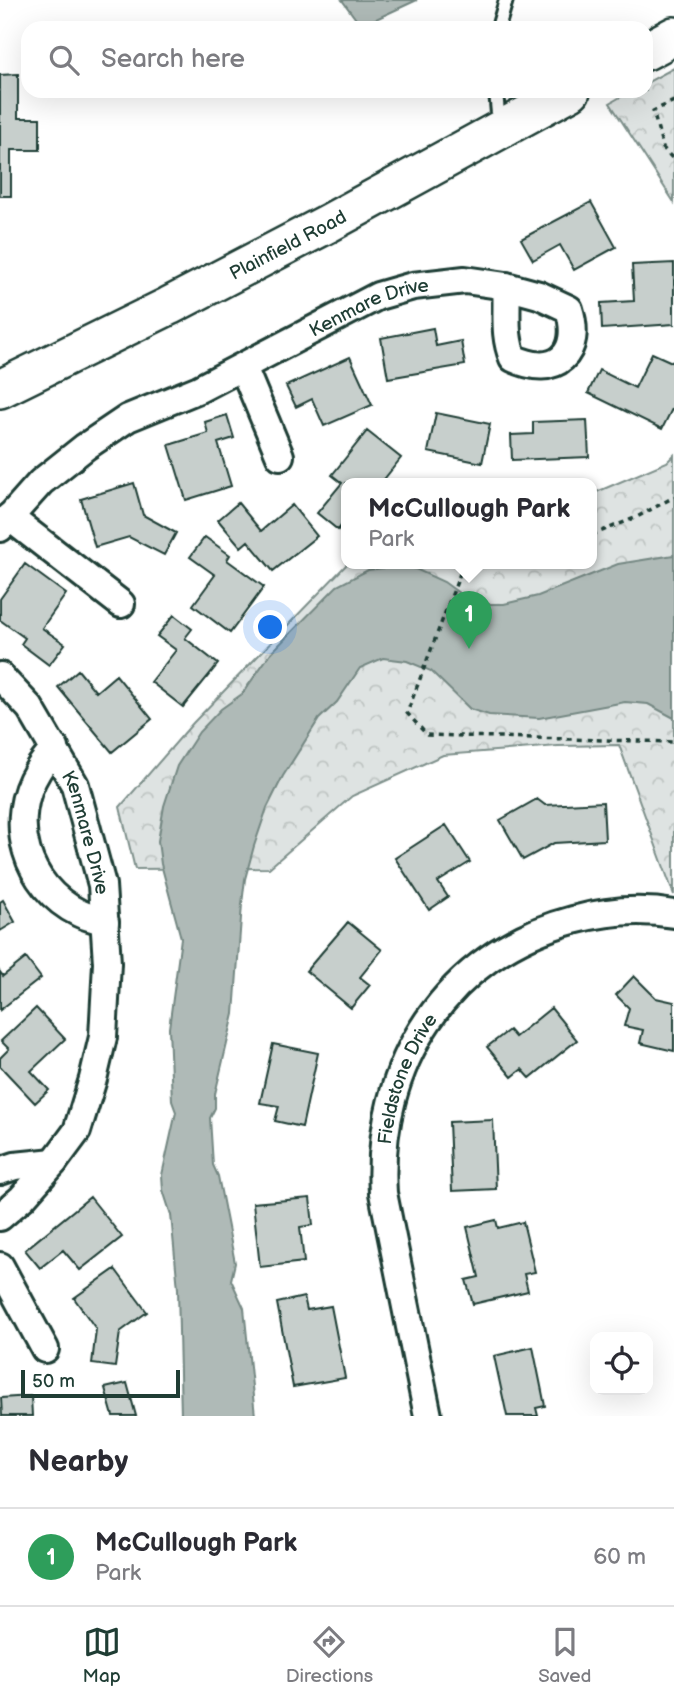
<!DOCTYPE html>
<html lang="en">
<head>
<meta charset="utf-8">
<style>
  :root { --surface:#fff; --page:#f7f7f7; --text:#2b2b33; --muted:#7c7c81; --line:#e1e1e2; --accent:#1f3d34 }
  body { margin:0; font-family:"Balsamiq Sans",sans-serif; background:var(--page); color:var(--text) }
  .controls { position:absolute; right:21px; bottom:21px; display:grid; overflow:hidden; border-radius:14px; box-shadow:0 7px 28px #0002 }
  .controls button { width:63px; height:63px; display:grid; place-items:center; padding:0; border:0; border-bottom:2px solid var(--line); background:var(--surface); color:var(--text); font:35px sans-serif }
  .scale { position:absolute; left:21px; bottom:18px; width:159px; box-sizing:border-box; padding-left:7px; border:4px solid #1f3d34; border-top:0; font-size:19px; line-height:24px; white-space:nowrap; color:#1f3d34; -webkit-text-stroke:5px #fff; paint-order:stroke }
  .you { position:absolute; left:271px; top:628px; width:24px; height:24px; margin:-18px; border:5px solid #fff; border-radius:50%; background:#1a73e8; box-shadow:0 0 0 10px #1a73e833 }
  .badge { display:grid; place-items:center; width:46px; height:46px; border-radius:50%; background:var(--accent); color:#fff; font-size:23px; font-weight:700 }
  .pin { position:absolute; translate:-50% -58px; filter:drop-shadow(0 2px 4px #0008) }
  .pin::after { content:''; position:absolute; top:37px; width:24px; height:21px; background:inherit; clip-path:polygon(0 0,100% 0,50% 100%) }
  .popup { position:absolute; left:341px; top:478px; width:256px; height:91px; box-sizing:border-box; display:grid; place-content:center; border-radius:14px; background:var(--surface); filter:drop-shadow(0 2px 5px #0005); font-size:23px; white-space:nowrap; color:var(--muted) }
  .popup b { font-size:26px; color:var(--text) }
  .popup::after { content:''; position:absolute; left:50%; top:100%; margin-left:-14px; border:14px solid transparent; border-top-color:var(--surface) }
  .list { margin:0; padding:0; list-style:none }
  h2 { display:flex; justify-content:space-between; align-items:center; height:91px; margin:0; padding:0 28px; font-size:30px }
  h2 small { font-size:23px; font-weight:400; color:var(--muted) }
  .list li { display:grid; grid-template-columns:46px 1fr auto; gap:21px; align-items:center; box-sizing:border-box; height:98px; padding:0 28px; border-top:2px solid var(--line) }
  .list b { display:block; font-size:26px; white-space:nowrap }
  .list p { margin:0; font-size:23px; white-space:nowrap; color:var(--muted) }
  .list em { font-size:23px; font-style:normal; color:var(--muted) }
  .icon { flex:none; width:38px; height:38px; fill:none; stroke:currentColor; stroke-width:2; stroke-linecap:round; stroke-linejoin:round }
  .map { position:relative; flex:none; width:674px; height:1416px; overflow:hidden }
  .search { position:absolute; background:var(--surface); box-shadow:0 7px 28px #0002; left:21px; right:21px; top:21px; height:77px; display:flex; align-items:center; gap:18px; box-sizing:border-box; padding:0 24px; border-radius:21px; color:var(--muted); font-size:26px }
  .sheet { height:189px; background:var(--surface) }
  nav { display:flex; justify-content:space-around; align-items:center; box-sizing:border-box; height:98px; border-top:2px solid var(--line); background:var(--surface); font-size:19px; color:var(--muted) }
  nav a { display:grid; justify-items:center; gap:4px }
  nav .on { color:var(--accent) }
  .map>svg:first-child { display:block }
  .park { fill:url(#park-crowns); stroke:#7e908b; stroke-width:2 }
  .water { fill:#afbab7; stroke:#758883; stroke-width:2 }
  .building { fill:#c7cfcc; stroke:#1f3d34; stroke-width:2 }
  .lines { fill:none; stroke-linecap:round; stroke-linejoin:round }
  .lane-casing { stroke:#1f3d34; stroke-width:18 }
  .street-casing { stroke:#1f3d34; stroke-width:32 }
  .secondary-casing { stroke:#1f3d34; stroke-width:42 }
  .path { stroke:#1f3d34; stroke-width:3.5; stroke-dasharray:5 5; stroke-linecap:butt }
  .lane { stroke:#fff; stroke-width:12 }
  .street { stroke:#fff; stroke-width:26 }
  .secondary { stroke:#fff; stroke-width:37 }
  .labels { text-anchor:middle; stroke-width:6; stroke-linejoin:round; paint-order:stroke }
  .street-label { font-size:19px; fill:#1f3d34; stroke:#fff }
</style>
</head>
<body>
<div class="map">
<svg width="674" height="1416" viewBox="0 0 674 1416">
  <defs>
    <pattern id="park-crowns" width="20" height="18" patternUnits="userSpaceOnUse" patternTransform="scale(1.75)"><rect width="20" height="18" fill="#dee3e2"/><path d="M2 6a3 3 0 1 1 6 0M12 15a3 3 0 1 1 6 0" fill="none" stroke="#bec4c2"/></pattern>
  </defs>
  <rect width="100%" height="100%" fill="#fff"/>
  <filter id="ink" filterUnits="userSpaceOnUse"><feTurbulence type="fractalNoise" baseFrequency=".0143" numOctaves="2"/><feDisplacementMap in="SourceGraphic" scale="14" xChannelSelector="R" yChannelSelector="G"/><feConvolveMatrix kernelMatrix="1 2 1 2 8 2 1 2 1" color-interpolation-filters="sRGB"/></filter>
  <g filter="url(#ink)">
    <path class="park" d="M 674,68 L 674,202 L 610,103 L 631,91 L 646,91 L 646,83 Z
      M 674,455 L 674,895 L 619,745 L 558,746 L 443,755 L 352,796 L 269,868 L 135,869 L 120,807 L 193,723 L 348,563 L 592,563 L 592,494 L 667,462 Z"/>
    <path class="water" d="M 342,0 L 417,0 L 361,26 Z
      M 674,555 L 674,718 L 648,704 L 625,702 L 539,718 L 489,715 L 470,709 L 431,671 L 407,661 L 383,658 L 360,668 L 337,702 L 319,719 L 283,776 L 267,808 L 254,846 L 245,879 L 242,904 L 234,1014 L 215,1094 L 215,1108 L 210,1118 L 213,1165 L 218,1176 L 235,1263 L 231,1280 L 244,1308 L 255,1416 L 181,1416 L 178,1289 L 171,1215 L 163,1190 L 162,1175 L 176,1112 L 172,1101 L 169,1028 L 181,938 L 161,864 L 158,841 L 164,806 L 177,766 L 199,732 L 221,709 L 242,694 L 271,653 L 337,586 L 368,570 L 407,565 L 444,582 L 474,604 L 504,604 L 538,596 L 618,564 Z"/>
    <path class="building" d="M 18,74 L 18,118 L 40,118 L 40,150 L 11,150 L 11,196 L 0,196 L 0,75 Z
      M 591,202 L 616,247 L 574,270 L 560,245 L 533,260 L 521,239 Z
      M 674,263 L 674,324 L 602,329 L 601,303 L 634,301 L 632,265 Z
      M 433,328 L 436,346 L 461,341 L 465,365 L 388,378 L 381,338 Z
      M 652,353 L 674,363 L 674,405 L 662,429 L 588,393 L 599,370 L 635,388 Z
      M 350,357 L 372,405 L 324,426 L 312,399 L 296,407 L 286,386 Z
      M 436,413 L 490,424 L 482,463 L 428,452 Z
      M 227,415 L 234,438 L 218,443 L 231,486 L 186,500 L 169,445 L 208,433 L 205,422 Z
      M 587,420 L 589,457 L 512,460 L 511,435 L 533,434 L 533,422 Z
      M 367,431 L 401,458 L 381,483 L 346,483 L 346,519 L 338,530 L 317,513 L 342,483 L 332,475 Z
      M 134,483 L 143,515 L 176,533 L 164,555 L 129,537 L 95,547 L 81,499 Z
      M 238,503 L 261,531 L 292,505 L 317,536 L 273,571 L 248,541 L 241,547 L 218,520 Z
      M 205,537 L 230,555 L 227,560 L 264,587 L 230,633 L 193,605 L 215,575 L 190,557 Z
      M 25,564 L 66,594 L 42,628 L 65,644 L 49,665 L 21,644 L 25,638 L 0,620 L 0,599 Z
      M 174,615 L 192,629 L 185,638 L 218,664 L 183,707 L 151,682 L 176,650 L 157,636 Z
      M 78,670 L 96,692 L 116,675 L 152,719 L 112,752 L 58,687 Z
      M 537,799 L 545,805 L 603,802 L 605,840 L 554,843 L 523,860 L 500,820 Z
      M 446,825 L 470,862 L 438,882 L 448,897 L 429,910 L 395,858 Z
      M 3,900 L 15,922 L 0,931 L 0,902 Z
      M 348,922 L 382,950 L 360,977 L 370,985 L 351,1008 L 306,971 Z
      M 26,958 L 41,978 L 0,1010 L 0,972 L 3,976 Z
      M 634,976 L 656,998 L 674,1002 L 674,1051 L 640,1043 L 643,1030 L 624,1026 L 629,1008 L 616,995 Z
      M 36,1008 L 65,1039 L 31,1071 L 49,1090 L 35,1103 L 0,1066 L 0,1058 L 9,1049 L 1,1041 Z
      M 551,1008 L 577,1040 L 530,1078 L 522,1069 L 512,1077 L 487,1047 L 509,1030 L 515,1037 Z
      M 273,1044 L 318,1053 L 302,1127 L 275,1121 L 279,1106 L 260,1103 Z
      M 493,1120 L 496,1189 L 452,1191 L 449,1122 Z
      M 90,1197 L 122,1237 L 80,1270 L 63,1250 L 40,1268 L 25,1250 Z
      M 310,1198 L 313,1225 L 300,1227 L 304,1262 L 260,1267 L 253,1203 Z
      M 496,1220 L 498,1228 L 523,1222 L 535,1272 L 524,1274 L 528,1291 L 473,1304 L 466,1280 L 479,1277 L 467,1227 Z
      M 115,1269 L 147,1312 L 120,1332 L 115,1367 L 92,1364 L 96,1329 L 74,1298 Z
      M 304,1297 L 307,1310 L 331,1306 L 345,1378 L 293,1387 L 277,1303 Z
      M 533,1347 L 545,1406 L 536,1408 L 538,1416 L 507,1416 L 494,1356 Z
      M 127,1383 L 136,1416 L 113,1416 L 105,1388 Z
      M 31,1396 L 32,1416 L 2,1416 L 1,1398 Z"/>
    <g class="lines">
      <defs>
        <path id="lane" d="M 498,28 L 506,0
          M 496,91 L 499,125"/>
        <g id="street">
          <path d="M 506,286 L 539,295 L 569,309 C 583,353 556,379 513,358 C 503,334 508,311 506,286 Z"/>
          <path d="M 243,367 L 280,456"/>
          <path d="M 9,517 L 121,604"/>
          <path id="s1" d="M 0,528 L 41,482 L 85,447 L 128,418 L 199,389 L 378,296 L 413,286 L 465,280 L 506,286"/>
          <path id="s2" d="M 0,676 L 30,708 L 75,785 L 102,885 L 107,963 L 103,1037 L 93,1079 L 77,1131 L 54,1162 L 22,1198 L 0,1217"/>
          <path d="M 55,748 C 49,755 43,762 38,770 C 6,821 26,887 79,913 C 87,917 97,919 105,922"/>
          <path d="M 0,1171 L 15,1166 L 54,1162"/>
          <path d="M 0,1266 L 45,1349"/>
          <path id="s3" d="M 428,1416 L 383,1193 C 375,1065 447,953 573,920 C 606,911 640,908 674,914"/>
        </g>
        <g id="secondary">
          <path d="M 646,51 L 674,36"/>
          <path id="s4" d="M 0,389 L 169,306 L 327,224 L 571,91"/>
        </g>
      </defs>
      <use href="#lane" class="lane-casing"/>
      <use href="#street" class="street-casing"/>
      <use href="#secondary" class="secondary-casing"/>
      <path class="path" d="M 674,101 L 653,111 L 663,148 L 674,160
        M 592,535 L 637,517 L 674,497
        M 464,563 L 407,713 L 427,735 L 674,742"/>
      <use href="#lane" class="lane"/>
      <use href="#street" class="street"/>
      <use href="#secondary" class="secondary"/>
    </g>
  </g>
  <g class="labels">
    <g class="street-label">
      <text dy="7" stroke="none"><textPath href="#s4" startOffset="322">Plainfield Road</textPath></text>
      <text dy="7" stroke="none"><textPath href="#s1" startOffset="436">Kenmare Drive</textPath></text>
      <text dy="7" stroke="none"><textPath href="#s2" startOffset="182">Kenmare Drive</textPath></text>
      <text dy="7" stroke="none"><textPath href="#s3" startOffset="346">Fieldstone Drive</textPath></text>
    </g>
  </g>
</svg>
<div class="controls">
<button><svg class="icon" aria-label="locate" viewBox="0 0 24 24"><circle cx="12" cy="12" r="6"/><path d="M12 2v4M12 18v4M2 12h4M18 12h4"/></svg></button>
</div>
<div class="scale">50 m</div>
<div class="you"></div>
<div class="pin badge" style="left:469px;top:649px;background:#2e9e5b">1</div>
<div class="popup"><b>McCullough Park</b>Park</div>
<div class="search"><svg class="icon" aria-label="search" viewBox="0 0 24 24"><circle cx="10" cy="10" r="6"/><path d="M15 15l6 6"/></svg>Search here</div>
</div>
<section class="sheet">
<h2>Nearby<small></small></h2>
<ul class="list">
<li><span class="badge" style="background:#2e9e5b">1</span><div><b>McCullough Park</b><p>Park</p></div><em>60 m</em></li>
</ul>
</section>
<nav>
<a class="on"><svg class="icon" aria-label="map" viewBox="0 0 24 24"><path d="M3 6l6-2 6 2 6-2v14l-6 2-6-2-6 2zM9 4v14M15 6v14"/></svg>Map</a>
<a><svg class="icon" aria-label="directions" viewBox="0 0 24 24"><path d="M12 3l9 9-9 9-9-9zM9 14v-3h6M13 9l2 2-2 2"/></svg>Directions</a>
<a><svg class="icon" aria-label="saved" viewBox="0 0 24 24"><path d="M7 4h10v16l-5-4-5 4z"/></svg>Saved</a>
</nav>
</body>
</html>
